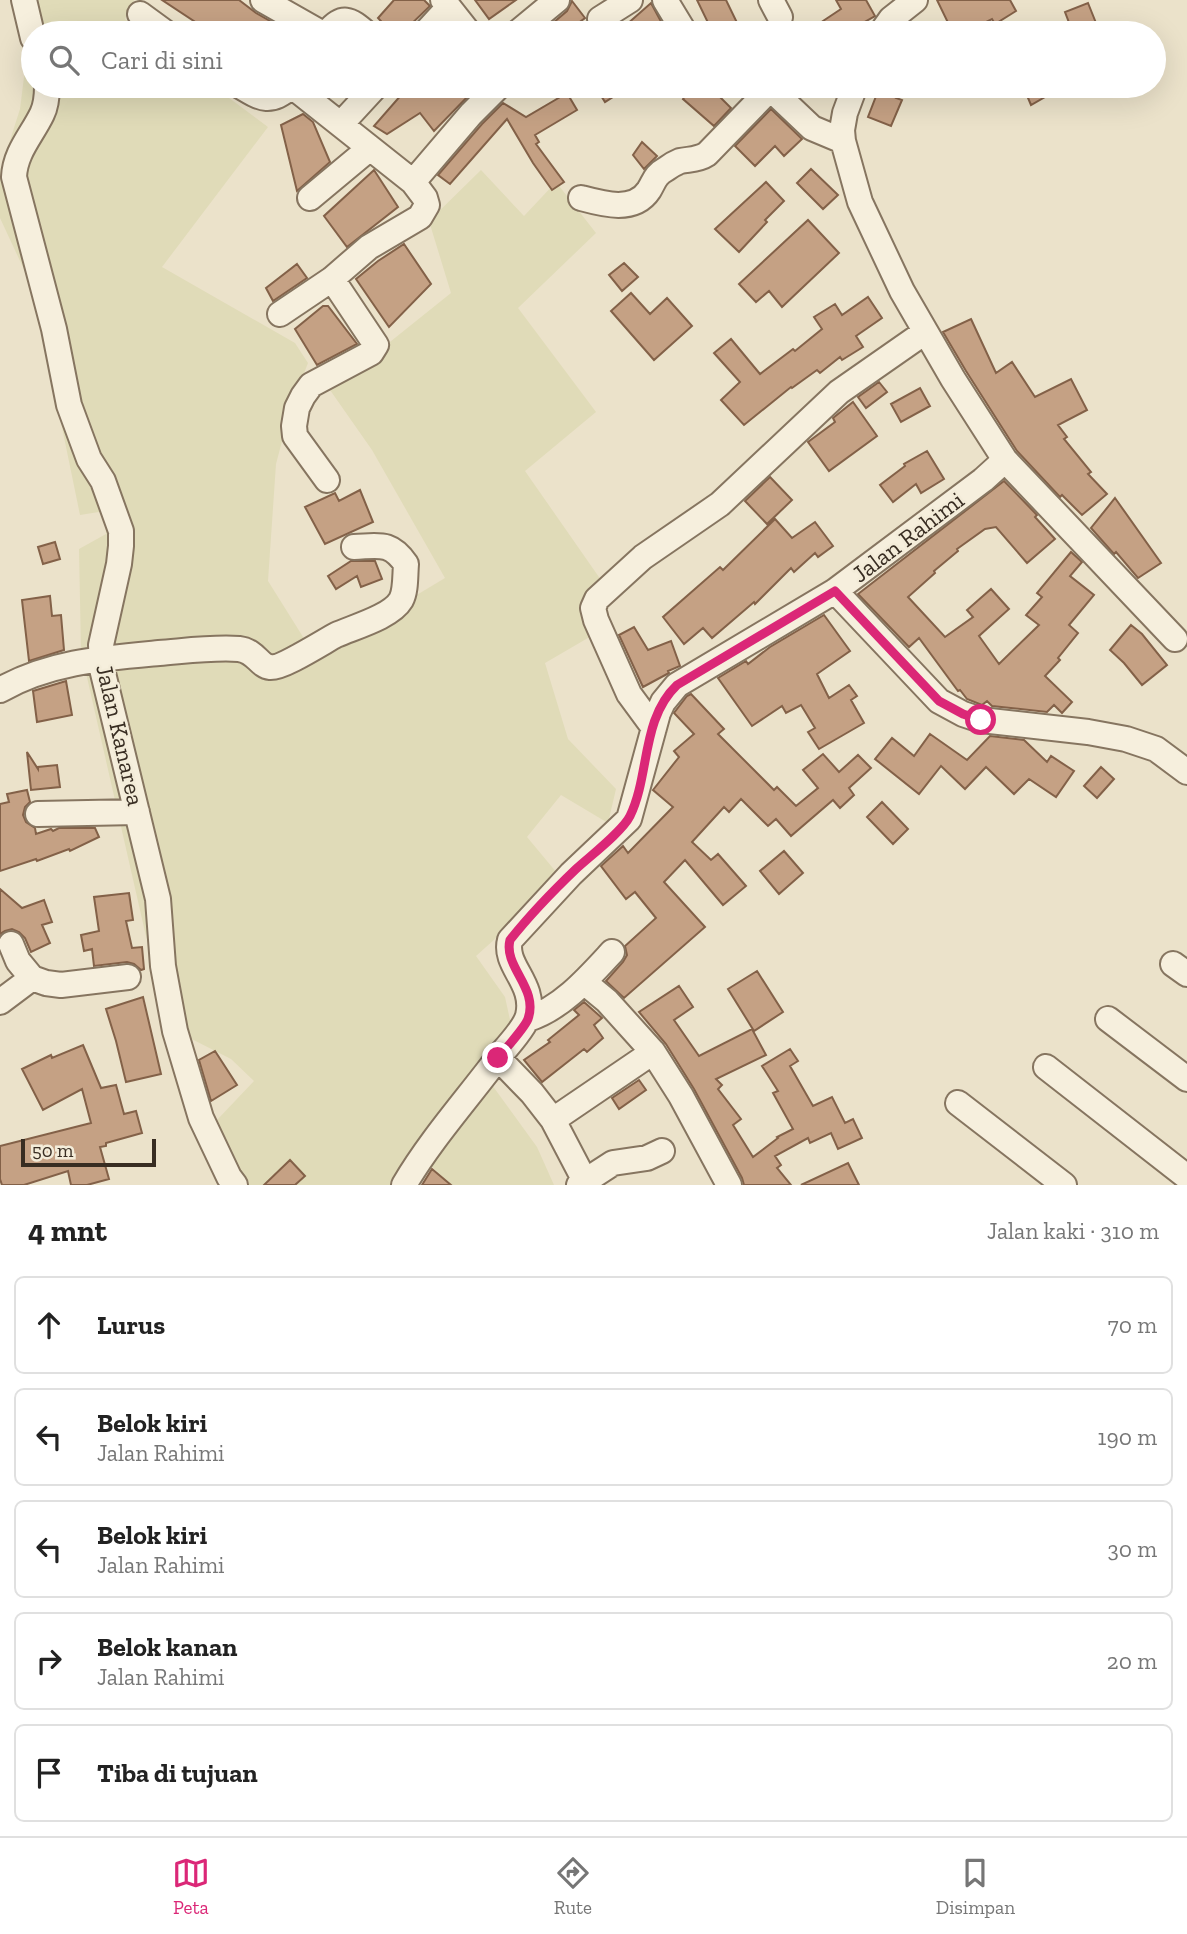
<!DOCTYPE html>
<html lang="id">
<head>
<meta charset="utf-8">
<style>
  :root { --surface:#fff; --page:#f6f6f6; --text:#222; --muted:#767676; --line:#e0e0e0; --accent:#db2777 }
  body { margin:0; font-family:"Zilla Slab",serif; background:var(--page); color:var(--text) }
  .scale { position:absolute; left:21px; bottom:18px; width:135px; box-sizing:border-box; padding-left:7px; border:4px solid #382d22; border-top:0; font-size:19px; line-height:24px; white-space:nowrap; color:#382d22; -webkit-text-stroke:5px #f3ecd9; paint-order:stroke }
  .stop { position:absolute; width:21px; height:21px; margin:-16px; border:5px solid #db2777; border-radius:50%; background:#fff }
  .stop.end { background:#db2777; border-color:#fff; box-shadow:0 2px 7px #0008 }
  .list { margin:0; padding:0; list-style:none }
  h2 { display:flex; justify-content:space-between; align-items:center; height:91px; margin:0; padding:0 28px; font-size:30px }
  h2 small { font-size:23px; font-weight:400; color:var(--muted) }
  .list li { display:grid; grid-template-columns:46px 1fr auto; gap:21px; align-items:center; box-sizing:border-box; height:98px; margin:0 14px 14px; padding:0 14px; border:2px solid var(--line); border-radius:10px }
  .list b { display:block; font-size:26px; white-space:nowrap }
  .list p { margin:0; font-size:23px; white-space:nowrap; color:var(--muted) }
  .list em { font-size:23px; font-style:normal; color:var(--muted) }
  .icon { flex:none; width:38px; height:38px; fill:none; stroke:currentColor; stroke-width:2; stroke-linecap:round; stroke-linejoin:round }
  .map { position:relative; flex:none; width:1187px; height:1185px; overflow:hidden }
  .search { position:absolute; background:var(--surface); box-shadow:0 7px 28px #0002; left:21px; right:21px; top:21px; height:77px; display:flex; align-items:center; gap:18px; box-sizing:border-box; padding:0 24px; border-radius:38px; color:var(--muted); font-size:26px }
  .sheet { height:651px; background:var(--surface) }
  nav { display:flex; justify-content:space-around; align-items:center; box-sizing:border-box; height:98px; border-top:2px solid var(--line); background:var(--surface); font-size:19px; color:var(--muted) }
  nav a { display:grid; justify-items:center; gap:4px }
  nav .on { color:var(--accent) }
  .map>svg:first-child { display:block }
  .farmland { fill:#e0dbb8 }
  .building { fill:#c5a184; stroke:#836148; stroke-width:2 }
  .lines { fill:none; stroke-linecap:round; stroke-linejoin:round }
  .minor-casing { stroke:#867560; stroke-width:28 }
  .minor { stroke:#f6efdd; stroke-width:24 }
  .route { stroke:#db2777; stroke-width:9 }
  .labels { text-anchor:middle; stroke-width:5; stroke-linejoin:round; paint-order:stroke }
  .street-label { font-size:24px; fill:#382d22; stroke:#f3ecd9 }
</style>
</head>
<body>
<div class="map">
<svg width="1187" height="1185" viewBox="0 0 1187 1185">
  <rect width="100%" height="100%" fill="#ebe2ca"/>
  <path class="farmland" d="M 25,0 L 134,0 L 125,19 L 144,33 L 33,33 L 33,86 L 213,86 L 268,127 L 162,267 L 295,343 L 308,363 L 291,407 L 276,464 L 268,581 L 315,656 L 445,578 L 372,450 L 330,390 L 451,293 L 429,221 L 481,170 L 524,216 L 556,182 L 596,233 L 518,308 L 596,412 L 525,471 L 601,580 L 605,628 L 545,663 L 568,739 L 616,789 L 608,823 L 561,795 L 527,837 L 562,879 L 476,956 L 505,997 L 512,1029 L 476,1063 L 537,1147 L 554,1185 L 451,1185 L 422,1157 L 392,1185 L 238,1185 L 198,1140 L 254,1081 L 231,1059 L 170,1028 L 145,932 L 81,651 L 79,549 L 106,534 L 105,511 L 80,515 L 34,291 L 0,218 L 0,172 L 20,109 L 27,53 L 16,14 Z"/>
  <path class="building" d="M 162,0 L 239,0 L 256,13 L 291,33 L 212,33 Z
    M 394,0 L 424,0 L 430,6 L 402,33 L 392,33 L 378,18 Z
    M 475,0 L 516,0 L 489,19 Z
    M 697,0 L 726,0 L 742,33 L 713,33 Z
    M 836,0 L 866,0 L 875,16 L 845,33 L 805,33 L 841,9 Z
    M 937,0 L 1010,0 L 1016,11 L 995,24 L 992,19 L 964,33 L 953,33 Z
    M 572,1 L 585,18 L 565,33 L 559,33 L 553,23 L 567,11 Z
    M 651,3 L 665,29 L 659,33 L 617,33 Z
    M 1088,3 L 1100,33 L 1073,33 L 1065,12 Z
    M 409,86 L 478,86 L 434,131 L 420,113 L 387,134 L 374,126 Z
    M 595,86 L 630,86 L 605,102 Z
    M 693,86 L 709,86 L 731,108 L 714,126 L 683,99 Z
    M 880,86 L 902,86 L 896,98 L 902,100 L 891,126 L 868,117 Z
    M 1023,86 L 1064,86 L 1031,105 Z
    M 567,93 L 577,110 L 535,135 L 539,142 L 536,144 L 564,182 L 552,190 L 533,163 L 507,119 L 450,184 L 438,175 L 482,124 L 503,103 L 526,117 Z
    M 771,109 L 802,139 L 784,156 L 775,146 L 755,166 L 735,146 Z
    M 303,114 L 313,122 L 330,162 L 297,191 L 281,125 Z
    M 642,142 L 657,156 L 644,169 L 633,155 Z
    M 811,169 L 838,195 L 823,209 L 797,183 Z
    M 374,170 L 398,207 L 347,247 L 324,216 Z
    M 766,182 L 784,201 L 765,220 L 767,222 L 739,252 L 715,229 Z
    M 808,220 L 839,253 L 782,307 L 769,291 L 756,302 L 739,284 Z
    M 404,244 L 431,284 L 389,327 L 356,279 L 378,261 Z
    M 624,263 L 638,277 L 622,291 L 609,275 Z
    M 297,264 L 307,278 L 273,301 L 266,288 Z
    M 631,293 L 650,314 L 667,298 L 692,326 L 654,360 L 611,311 Z
    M 868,297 L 882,318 L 856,336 L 863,347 L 842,360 L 840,357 L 820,373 L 817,370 L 792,388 L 791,387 L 744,425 L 721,400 L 740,382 L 714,353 L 731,339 L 760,374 L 793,349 L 795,351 L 822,329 L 814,317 L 835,304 L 842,315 Z
    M 323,306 L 328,306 L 357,344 L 317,365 L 295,329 Z
    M 971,319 L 996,373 L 1012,362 L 1035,397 L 1071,379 L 1087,410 L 1058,425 L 1067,437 L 1064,439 L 1091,472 L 1088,474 L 1107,494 L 1082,515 L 1062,495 L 1060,497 L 1017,451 L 966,371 L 943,332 Z
    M 879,382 L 887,392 L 866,408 L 858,397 Z
    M 920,388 L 930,406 L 901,422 L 891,404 Z
    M 853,402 L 877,436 L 829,471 L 808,442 L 835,422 L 833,418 Z
    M 927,451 L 944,479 L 921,493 L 916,484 L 893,502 L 880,485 L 905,466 L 904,464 Z
    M 770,477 L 792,500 L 767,524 L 745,501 Z
    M 1004,481 L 1037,515 L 1035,517 L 1055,539 L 1027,563 L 996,527 L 985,529 L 957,549 L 958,551 L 934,571 L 935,573 L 908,597 L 945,637 L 973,617 L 967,610 L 991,589 L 1009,609 L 979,636 L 999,664 L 1039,625 L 1026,615 L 1042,597 L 1037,593 L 1071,552 L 1082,562 L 1070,576 L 1094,595 L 1069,625 L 1078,633 L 1058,658 L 1060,660 L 1045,676 L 1072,702 L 1062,713 L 1054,705 L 1047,712 L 992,706 L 987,701 L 982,705 L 967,699 L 960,690 L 958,691 L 919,638 L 909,647 L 858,594 Z
    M 360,490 L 373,522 L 325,544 L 305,507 L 335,493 L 339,501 Z
    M 1115,498 L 1161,563 L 1138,578 L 1116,552 L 1114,554 L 1091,528 Z
    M 775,519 L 792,538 L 815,522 L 833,546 L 818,557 L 815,553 L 794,572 L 791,568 L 755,604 L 754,602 L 712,638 L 703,628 L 684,644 L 663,617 L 720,567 L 723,570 Z
    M 55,542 L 60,559 L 43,564 L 38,547 Z
    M 351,561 L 375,561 L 382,579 L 361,587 L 357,576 L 336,589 L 328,576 Z
    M 50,596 L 52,616 L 61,615 L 64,650 L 29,661 L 22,600 Z
    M 824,615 L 850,651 L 817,674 L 829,698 L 849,685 L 857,696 L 851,700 L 864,723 L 819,749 L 808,732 L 815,728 L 801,705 L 786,713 L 782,706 L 752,726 L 718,678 L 746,661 L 748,664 L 770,647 Z
    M 1131,625 L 1142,634 L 1167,665 L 1142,685 L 1124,663 L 1110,650 Z
    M 634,627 L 648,650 L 671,641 L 680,666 L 668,671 L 669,673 L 643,687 L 619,635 Z
    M 66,681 L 72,715 L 37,722 L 33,691 Z
    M 691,694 L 724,729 L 718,734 L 774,790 L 777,787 L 796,806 L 818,788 L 803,770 L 823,754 L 839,772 L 858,755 L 871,768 L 849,788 L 854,795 L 840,808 L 833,800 L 791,836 L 776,819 L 768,826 L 741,799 L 729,812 L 724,807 L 692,842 L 711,860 L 718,854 L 746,886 L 723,905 L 685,860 L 664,882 L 705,927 L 624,998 L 606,981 L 623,962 L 627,955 L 625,946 L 656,918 L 635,892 L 626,899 L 601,866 L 623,846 L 628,853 L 673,807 L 653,790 L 679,757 L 674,751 L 694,734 L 674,713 L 687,696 Z
    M 930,734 L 967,760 L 990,736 L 1024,740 L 1047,762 L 1051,756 L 1074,771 L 1056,797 L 1029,779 L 1014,794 L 986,767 L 965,789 L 941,766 L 919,794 L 875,759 L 892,738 L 914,756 Z
    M 27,752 L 38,769 L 38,767 L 57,765 L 60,787 L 31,790 Z
    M 1101,767 L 1114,779 L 1097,798 L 1084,786 Z
    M 27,790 L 30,802 L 25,807 L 23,815 L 26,822 L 35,828 L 36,834 L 51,829 L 53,831 L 59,828 L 95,828 L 99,837 L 70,851 L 69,849 L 37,861 L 36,859 L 0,871 L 0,804 L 9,802 L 7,794 Z
    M 882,802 L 908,829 L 893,844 L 867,817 Z
    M 784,851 L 803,873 L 779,894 L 760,871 Z
    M 0,889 L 22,908 L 44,900 L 52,922 L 42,925 L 50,943 L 31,952 L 25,938 L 19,932 L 12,929 L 5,931 L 0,934 Z
    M 129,893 L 133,920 L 126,921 L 132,948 L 142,947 L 144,969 L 141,970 L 134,964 L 127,962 L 94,966 L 92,949 L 84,951 L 81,935 L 99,931 L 94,897 Z
    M 757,971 L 783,1012 L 754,1031 L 728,989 Z
    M 679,986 L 693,1007 L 674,1020 L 699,1056 L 752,1029 L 766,1055 L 716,1079 L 722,1085 L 718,1089 L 741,1119 L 733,1125 L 753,1157 L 778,1138 L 777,1137 L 793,1129 L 773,1093 L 778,1091 L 762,1066 L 790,1049 L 798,1061 L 790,1066 L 813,1106 L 832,1097 L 845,1123 L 853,1119 L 862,1138 L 838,1149 L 831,1133 L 810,1143 L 808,1138 L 775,1156 L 781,1165 L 777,1168 L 791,1185 L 744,1185 L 742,1178 L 694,1089 L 666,1044 L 639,1012 Z
    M 143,997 L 161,1074 L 126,1082 L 116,1041 L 106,1009 Z
    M 584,1002 L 602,1018 L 594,1025 L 603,1038 L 587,1052 L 584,1049 L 542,1082 L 524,1060 L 550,1042 L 548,1040 L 579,1015 L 574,1010 Z
    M 83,1045 L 101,1088 L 116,1085 L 124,1114 L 136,1111 L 142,1133 L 106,1143 L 106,1146 L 100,1147 L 109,1179 L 87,1185 L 71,1185 L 68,1171 L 24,1185 L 2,1185 L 0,1179 L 0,1146 L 91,1123 L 82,1089 L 43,1110 L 22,1069 L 51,1055 L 52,1058 Z
    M 215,1051 L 237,1085 L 211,1101 L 199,1060 Z
    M 639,1080 L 646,1090 L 619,1109 L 612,1098 Z
    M 290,1160 L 305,1176 L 295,1185 L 264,1185 Z
    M 848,1163 L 859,1185 L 801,1185 Z
    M 432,1169 L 451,1185 L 422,1185 Z"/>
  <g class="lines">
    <defs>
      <path id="minor" d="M 24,0 L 33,38
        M 263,0 L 321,33
        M 443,0 L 469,33
        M 665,0 L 685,33
        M 771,0 L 780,17
        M 140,14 L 166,33
        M 600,19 L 630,0
        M 327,33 C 342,14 350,19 366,33
        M 425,33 L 448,8
        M 517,33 L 557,0
        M 881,33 L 891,19 L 915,0
        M 47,86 C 47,95 46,106 42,114 C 32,135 15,152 14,177 L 54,329 L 69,405 L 89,459 L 103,481 L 121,531 L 121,546 L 119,564 L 101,645 L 102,669 L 158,899 L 163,966 L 175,1031 L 201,1118 L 229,1177 L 235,1185
        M 240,86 C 263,100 270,104 292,86
        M 764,86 L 774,92 L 812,128 L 843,141
        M 855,86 L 845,113 L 842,130 L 843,141 L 860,202 L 902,291 L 953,379 L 1005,460 L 1175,639
        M 341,124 L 376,86
        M 413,182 L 471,114 L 499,86
        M 310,198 L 370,148
        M 581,198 C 603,204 634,213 649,190 C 655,180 655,175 666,169 C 670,166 675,163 680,161 C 690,159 698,160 707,154 L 770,89
        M 280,314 L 332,279 L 369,247 L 420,217 L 427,205 L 425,198 L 413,182 L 292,86
        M 327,480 L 295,436 L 294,426 L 297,408 L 303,396 L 311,385 L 371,353 L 376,345 L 332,279
        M 835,591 L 939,701 L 963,714 L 981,720 L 1088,732 L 1126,739 L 1156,749 L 1187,772
        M 0,690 C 49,662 104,658 159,653 C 185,651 213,647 239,649 C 256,651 259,666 270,667 C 281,669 323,642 336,635 C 354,627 391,617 401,600 C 406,591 405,575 406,564 C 390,541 379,546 354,547
        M 654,728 L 629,694 L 596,620 L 593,608 L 597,599 L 643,557 L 720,504 L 839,392 L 925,332
        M 38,814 L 137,812
        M 11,944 L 18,961 L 32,978
        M 1173,964 L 1187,974
        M 0,1002 L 32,978 L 46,983 L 61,985 L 128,977
        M 528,1019 C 562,1008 588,978 612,952
        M 1108,1019 L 1187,1079
        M 653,1052 L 681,1096 L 729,1185
        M 498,1058 L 532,1093 L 553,1120 L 587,1185
        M 1046,1067 L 1187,1177
        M 958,1103 L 1064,1185
        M 553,1120 L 653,1052 L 607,1001 L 584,982
        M 404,1185 C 431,1139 468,1098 500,1055 C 508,1046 525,1027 528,1016 C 536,983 503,966 510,940 L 571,874 L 629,819 L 658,713 L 663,702 L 677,685 L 835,591 L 983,480 L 1005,460
        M 579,1185 L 613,1163 L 647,1158 L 662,1151"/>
    </defs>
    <use href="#minor" class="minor-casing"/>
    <use href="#minor" class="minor"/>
  </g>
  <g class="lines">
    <path class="route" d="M 498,1058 C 505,1049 524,1029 528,1019 C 539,988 503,967 510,940 C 529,916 553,891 576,869 C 590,856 622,832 630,816 C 650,775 641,719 677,685 L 835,591 L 939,701 L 963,714 L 981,720"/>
  </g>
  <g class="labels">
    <g class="street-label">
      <text transform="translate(908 537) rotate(-37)" y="8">Jalan Rahimi</text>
      <text transform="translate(120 735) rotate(77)" y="8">Jalan Kanarea</text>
    </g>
  </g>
</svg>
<div class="scale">50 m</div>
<div class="stop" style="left:981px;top:720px"></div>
<div class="stop end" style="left:498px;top:1058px"></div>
<div class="search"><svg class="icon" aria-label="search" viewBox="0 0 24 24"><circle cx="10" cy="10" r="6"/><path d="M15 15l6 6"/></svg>Cari di sini</div>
</div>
<section class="sheet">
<h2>4 mnt<small>Jalan kaki · 310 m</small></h2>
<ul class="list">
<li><svg class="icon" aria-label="ahead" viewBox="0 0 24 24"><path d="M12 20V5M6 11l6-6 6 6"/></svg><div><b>Lurus</b></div><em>70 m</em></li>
<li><svg class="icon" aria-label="left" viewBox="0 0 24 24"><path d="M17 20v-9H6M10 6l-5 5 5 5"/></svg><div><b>Belok kiri</b><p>Jalan Rahimi</p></div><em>190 m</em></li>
<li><svg class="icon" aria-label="left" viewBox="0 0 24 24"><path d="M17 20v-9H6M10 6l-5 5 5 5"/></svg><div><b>Belok kiri</b><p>Jalan Rahimi</p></div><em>30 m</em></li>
<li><svg class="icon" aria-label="right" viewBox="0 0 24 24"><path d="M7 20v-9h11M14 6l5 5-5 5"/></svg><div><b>Belok kanan</b><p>Jalan Rahimi</p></div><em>20 m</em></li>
<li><svg class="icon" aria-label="arrive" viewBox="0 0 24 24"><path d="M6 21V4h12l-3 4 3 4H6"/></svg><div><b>Tiba di tujuan</b></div></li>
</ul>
</section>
<nav>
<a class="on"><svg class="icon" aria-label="map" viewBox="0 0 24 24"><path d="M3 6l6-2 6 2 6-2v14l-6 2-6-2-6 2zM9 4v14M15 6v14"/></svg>Peta</a>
<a><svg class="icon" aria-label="directions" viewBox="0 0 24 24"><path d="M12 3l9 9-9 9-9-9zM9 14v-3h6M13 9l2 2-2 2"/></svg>Rute</a>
<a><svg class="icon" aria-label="saved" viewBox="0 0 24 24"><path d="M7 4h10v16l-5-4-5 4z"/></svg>Disimpan</a>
</nav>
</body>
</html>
